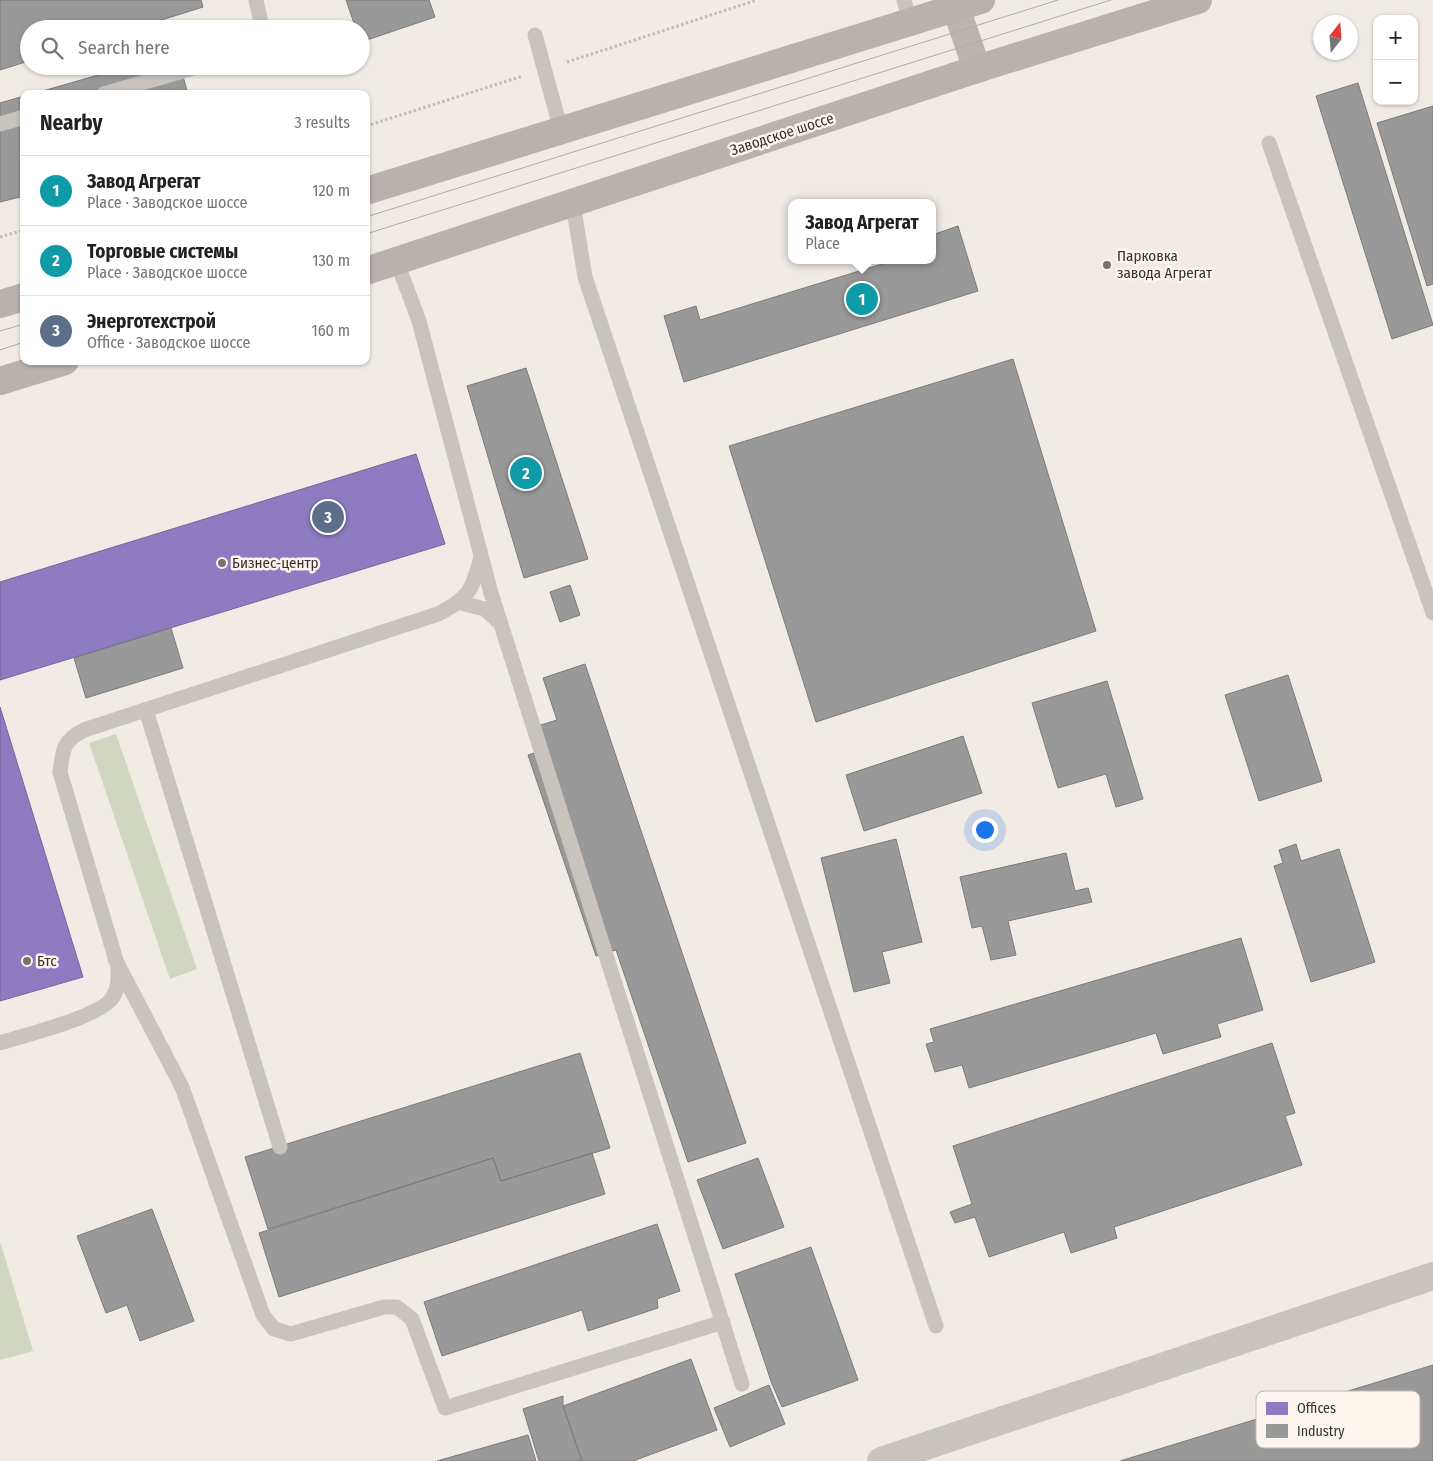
<!DOCTYPE html>
<html lang="en">
<head>
<meta charset="utf-8">
<style>
  :root { --surface:#fff; --page:#f6f6f6; --text:#202124; --muted:#757577; --line:#e0e0e0; --accent:#7a716c }
  body { margin:0; font-family:"Fira Sans Condensed",sans-serif; background:var(--page); color:var(--text) }
  .controls { position:absolute; right:15px; top:15px; display:grid; overflow:hidden; border-radius:10px; box-shadow:0 1px 4px #0004 }
  .controls button { width:45px; height:45px; display:grid; place-items:center; padding:0; border:0; border-bottom:1px solid var(--line); background:var(--surface); color:var(--text); font:25px sans-serif }
  .compass { position:absolute; left:1313px; top:15px; width:45px; height:45px; border-radius:50%; background:var(--surface); box-shadow:0 1px 4px #0004; rotate:17deg }
  .you { position:absolute; left:984px; top:829px; width:18px; height:18px; margin:-12px; border:4px solid #fff; border-radius:50%; background:#1a73e8; box-shadow:0 0 0 8px #1a73e833 }
  .badge { display:grid; place-items:center; width:32px; height:32px; border-radius:50%; background:var(--accent); color:#fff; font-size:16px; font-weight:700 }
  .pin { position:absolute; translate:-50% -50%; border:2px solid #fff; box-shadow:0 1px 5px #0006 }
  .popup { position:absolute; left:788px; top:199px; width:148px; height:65px; box-sizing:border-box; display:grid; place-content:center; border-radius:10px; background:var(--surface); filter:drop-shadow(0 1px 4px #0005); font-size:16px; white-space:nowrap; color:var(--muted) }
  .popup b { font-size:19px; color:var(--text) }
  .popup::after { content:''; position:absolute; left:50%; top:100%; margin-left:-10px; border:10px solid transparent; border-top-color:var(--surface) }
  .list { margin:0; padding:0; list-style:none }
  h2 { display:flex; justify-content:space-between; align-items:center; height:65px; margin:0; padding:0 20px; font-size:21px }
  h2 small { font-size:16px; font-weight:400; color:var(--muted) }
  .list li { display:grid; grid-template-columns:32px 1fr auto; gap:15px; align-items:center; box-sizing:border-box; height:70px; padding:0 20px; border-top:1px solid var(--line) }
  .list b { display:block; font-size:19px; white-space:nowrap }
  .list p { margin:0; font-size:16px; white-space:nowrap; color:var(--muted) }
  .list em { font-size:16px; font-style:normal; color:var(--muted) }
  .icon { flex:none; width:28px; height:28px; fill:none; stroke:currentColor; stroke-width:2; stroke-linecap:round; stroke-linejoin:round }
  .map { position:relative; flex:none; width:1433px; height:1461px; overflow:hidden }
  .search { position:absolute; background:var(--surface); box-shadow:0 1px 4px #0004; left:20px; top:20px; width:350px; height:55px; display:flex; align-items:center; gap:12px; box-sizing:border-box; padding:0 18px; border-radius:28px; color:var(--muted); font-size:19px }
  .panel { position:absolute; background:var(--surface); box-shadow:0 1px 4px #0004; left:20px; top:90px; width:350px; height:275px; border-radius:10px }
  .map>svg:first-child { display:block }
  .green { fill:#d1d6bf }
  .offices { fill:#8e7cc3; stroke:#756595 }
  .industry { fill:#999; stroke:#7d7a78 }
  .lines { fill:none; stroke-linecap:round; stroke-linejoin:round }
  .path { stroke:#c2bbb6; stroke-width:3; stroke-dasharray:2.5 2.5; stroke-linecap:butt }
  .service { stroke:#c9c3be; stroke-width:15 }
  .minor { stroke:#c9c3be; stroke-width:28 }
  .secondary { stroke:#bab3ae; stroke-width:28 }
  .primary { stroke:#b8b1ad; stroke-width:28 }
  .tram { stroke:#b1aca8; stroke-width:1 }
  .poi-dot { fill:#7a716c; stroke:#fbf5ee; stroke-width:2 }
  .labels { text-anchor:middle; stroke-width:5; stroke-linejoin:round; paint-order:stroke }
  .street-label { font-size:15px; fill:#3b302b; stroke:#fbf5ee }
  .poi-label { font-size:15px; fill:#3b302b; stroke:#fbf5ee; text-anchor:start }
  .key { fill:#fbf5ee; stroke:#c1bab4; stroke-width:1 }
  .key-label { font-size:14px; fill:#3b302b }
</style>
</head>
<body>
<div class="map">
<svg width="1433" height="1461" viewBox="0 0 1433 1461">
  <rect width="100%" height="100%" fill="#f0ebe5"/>
  <path class="green" d="M 116,734 L 197,969 L 170,979 L 89,743 Z
    M 0,1241 L 33,1351 L 0,1360 Z"/>
  <path class="offices" d="M 416,454 L 445,544 L 0,680 L 0,582 Z
    M 0,707 L 83,977 L 0,1001 Z"/>
  <path class="industry" d="M 0,0 L 201,0 L 203,7 L 133,29 L 29,29 L 29,61 L 0,70 Z
    M 346,0 L 429,0 L 435,17 L 361,42 L 361,29 L 356,29 Z
    M 130,66 L 180,66 L 188,94 L 32,94 Z
    M 1358,83 L 1433,325 L 1392,339 L 1316,96 Z
    M 24,96 L 24,196 L 0,202 L 0,103 Z
    M 1433,106 L 1433,284 L 1427,286 L 1377,123 Z
    M 958,226 L 978,291 L 684,382 L 664,316 L 696,306 L 700,320 L 895,260 L 932,260 L 932,235 Z
    M 1013,359 L 1096,631 L 816,722 L 729,446 Z
    M 526,368 L 588,559 L 524,578 L 467,386 Z
    M 570,585 L 580,615 L 560,622 L 550,592 Z
    M 171,628 L 183,668 L 86,698 L 74,658 Z
    M 585,664 L 746,1143 L 688,1162 L 616,950 L 596,956 L 528,755 L 538,752 L 531,728 L 557,720 L 543,678 Z
    M 1288,675 L 1322,781 L 1259,801 L 1225,695 Z
    M 1107,681 L 1143,799 L 1116,807 L 1106,774 L 1058,788 L 1032,703 Z
    M 963,736 L 982,793 L 864,831 L 846,775 Z
    M 896,839 L 922,942 L 882,952 L 890,983 L 854,992 L 821,858 Z
    M 1296,844 L 1301,861 L 1339,849 L 1375,962 L 1311,982 L 1274,866 L 1283,863 L 1279,850 Z
    M 1066,853 L 1075,891 L 1088,888 L 1092,902 L 1008,921 L 1016,955 L 991,960 L 982,926 L 972,928 L 960,877 Z
    M 1241,938 L 1263,1010 L 1217,1024 L 1221,1037 L 1163,1054 L 1156,1033 L 969,1088 L 962,1065 L 935,1072 L 926,1044 L 934,1042 L 930,1029 Z
    M 1272,1043 L 1295,1113 L 1285,1116 L 1302,1165 L 1114,1227 L 1117,1238 L 1071,1253 L 1064,1232 L 989,1257 L 975,1217 L 955,1223 L 950,1212 L 972,1204 L 953,1146 Z
    M 580,1053 L 610,1148 L 501,1181 L 493,1158 L 268,1229 L 245,1157 Z
    M 592,1153 L 605,1194 L 279,1297 L 259,1233 L 493,1158 L 501,1181 Z
    M 758,1158 L 784,1227 L 723,1249 L 697,1180 Z
    M 152,1209 L 194,1321 L 140,1341 L 127,1305 L 106,1313 L 77,1236 Z
    M 657,1224 L 680,1291 L 657,1299 L 658,1308 L 588,1331 L 582,1310 L 442,1356 L 424,1302 Z
    M 811,1247 L 858,1380 L 782,1407 L 772,1384 L 735,1274 Z
    M 691,1359 L 717,1430 L 633,1461 L 582,1461 L 563,1406 Z
    M 1433,1365 L 1433,1461 L 1120,1461 Z
    M 769,1385 L 785,1424 L 730,1447 L 714,1408 Z
    M 563,1396 L 563,1406 L 582,1461 L 539,1461 L 523,1409 Z
    M 528,1435 L 536,1461 L 437,1461 Z"/>
  <g class="lines">
    <path class="path" d="M 567,62 L 757,0
      M 366,126 L 523,76
      M 0,237 L 24,230"/>
    <path class="service" d="M 256,0 L 261,22 L 261,29
      M 904,0 L 910,22
      M 535,35 L 561,130
      M 104,94 L 200,66
      M 0,124 L 24,117
      M 1269,143 L 1433,613
      M 573,204 L 585,277 L 936,1326
      M 397,262 L 419,321 L 491,593 L 742,1384
      M 461,603 L 485,609 L 500,623
      M 146,710 L 280,1147
      M 115,959 L 182,1087 L 263,1315 L 274,1329 L 291,1334 L 384,1307 L 397,1307 L 412,1319 L 445,1408 L 723,1322
      M 0,1043 C 24,1035 101,1017 113,997 C 119,987 118,977 118,967 L 60,772 C 63,749 63,741 84,730 L 438,614 C 469,598 472,591 481,557"/>
    <path class="minor" d="M 881,1461 L 1433,1276"/>
    <path class="secondary" d="M 956,8 L 977,69"/>
    <path class="primary" d="M 366,191 L 981,0
      M 366,271 L 977,69 L 1198,0
      M 0,304 L 24,297
      M 0,381 L 65,361"/>
    <path class="tram" d="M 366,217 L 1058,0
      M 366,234 L 1111,0
      M 0,331 L 24,324
      M 0,350 L 24,342"/>
  </g>
  <g class="poi-dot">
    <circle cx="1107" cy="265" r="5"/>
    <circle cx="222" cy="563" r="5"/>
    <circle cx="27" cy="961" r="5"/>
  </g>
  <g class="labels">
    <g class="street-label">
      <text transform="translate(782 134) rotate(-18)" y="5">Заводское шоссе</text>
    </g>
    <g class="poi-label">
      <text x="1117" y="261">Парковка<tspan x="1117" dy="17">завода Агрегат</tspan></text>
      <text x="232" y="568">Бизнес-центр</text>
      <text x="37" y="966">Бтс</text>
    </g>
  </g>
  <rect x="1256" y="1391" width="164" height="57" rx="8" class="key"/>
  <rect x="1266" y="1402" width="22" height="13" fill="#8e7cc3"/>
  <rect x="1266" y="1424" width="22" height="14" fill="#999"/>
  <g class="key-label">
    <text x="1297" y="1413">Offices</text>
    <text x="1297" y="1436">Industry</text>
  </g>
</svg>
<div class="controls">
<button>+</button>
<button>−</button>
</div>
<svg class="compass" viewBox="-18 -18 36 36"><path d="M0-13l5 13h-10z" fill="#e53935"/><path d="M0 13l5-13h-10z" fill="#757577"/></svg>
<div class="you"></div>
<div class="pin badge" style="left:862px;top:299px;background:#0f9aa8">1</div>
<div class="popup"><b>Завод Агрегат</b>Place</div>
<div class="pin badge" style="left:526px;top:473px;background:#0f9aa8">2</div>
<div class="pin badge" style="left:328px;top:517px;background:#5c6f8a">3</div>
<div class="search"><svg class="icon" aria-label="search" viewBox="0 0 24 24"><circle cx="10" cy="10" r="6"/><path d="M15 15l6 6"/></svg>Search here</div>
<section class="panel">
<h2>Nearby<small>3 results</small></h2>
<ul class="list">
<li><span class="badge" style="background:#0f9aa8">1</span><div><b>Завод Агрегат</b><p>Place · Заводское шоссе</p></div><em>120 m</em></li>
<li><span class="badge" style="background:#0f9aa8">2</span><div><b>Торговые системы</b><p>Place · Заводское шоссе</p></div><em>130 m</em></li>
<li><span class="badge" style="background:#5c6f8a">3</span><div><b>Энерготехстрой</b><p>Office · Заводское шоссе</p></div><em>160 m</em></li>
</ul>
</section>
</div>
</body>
</html>
